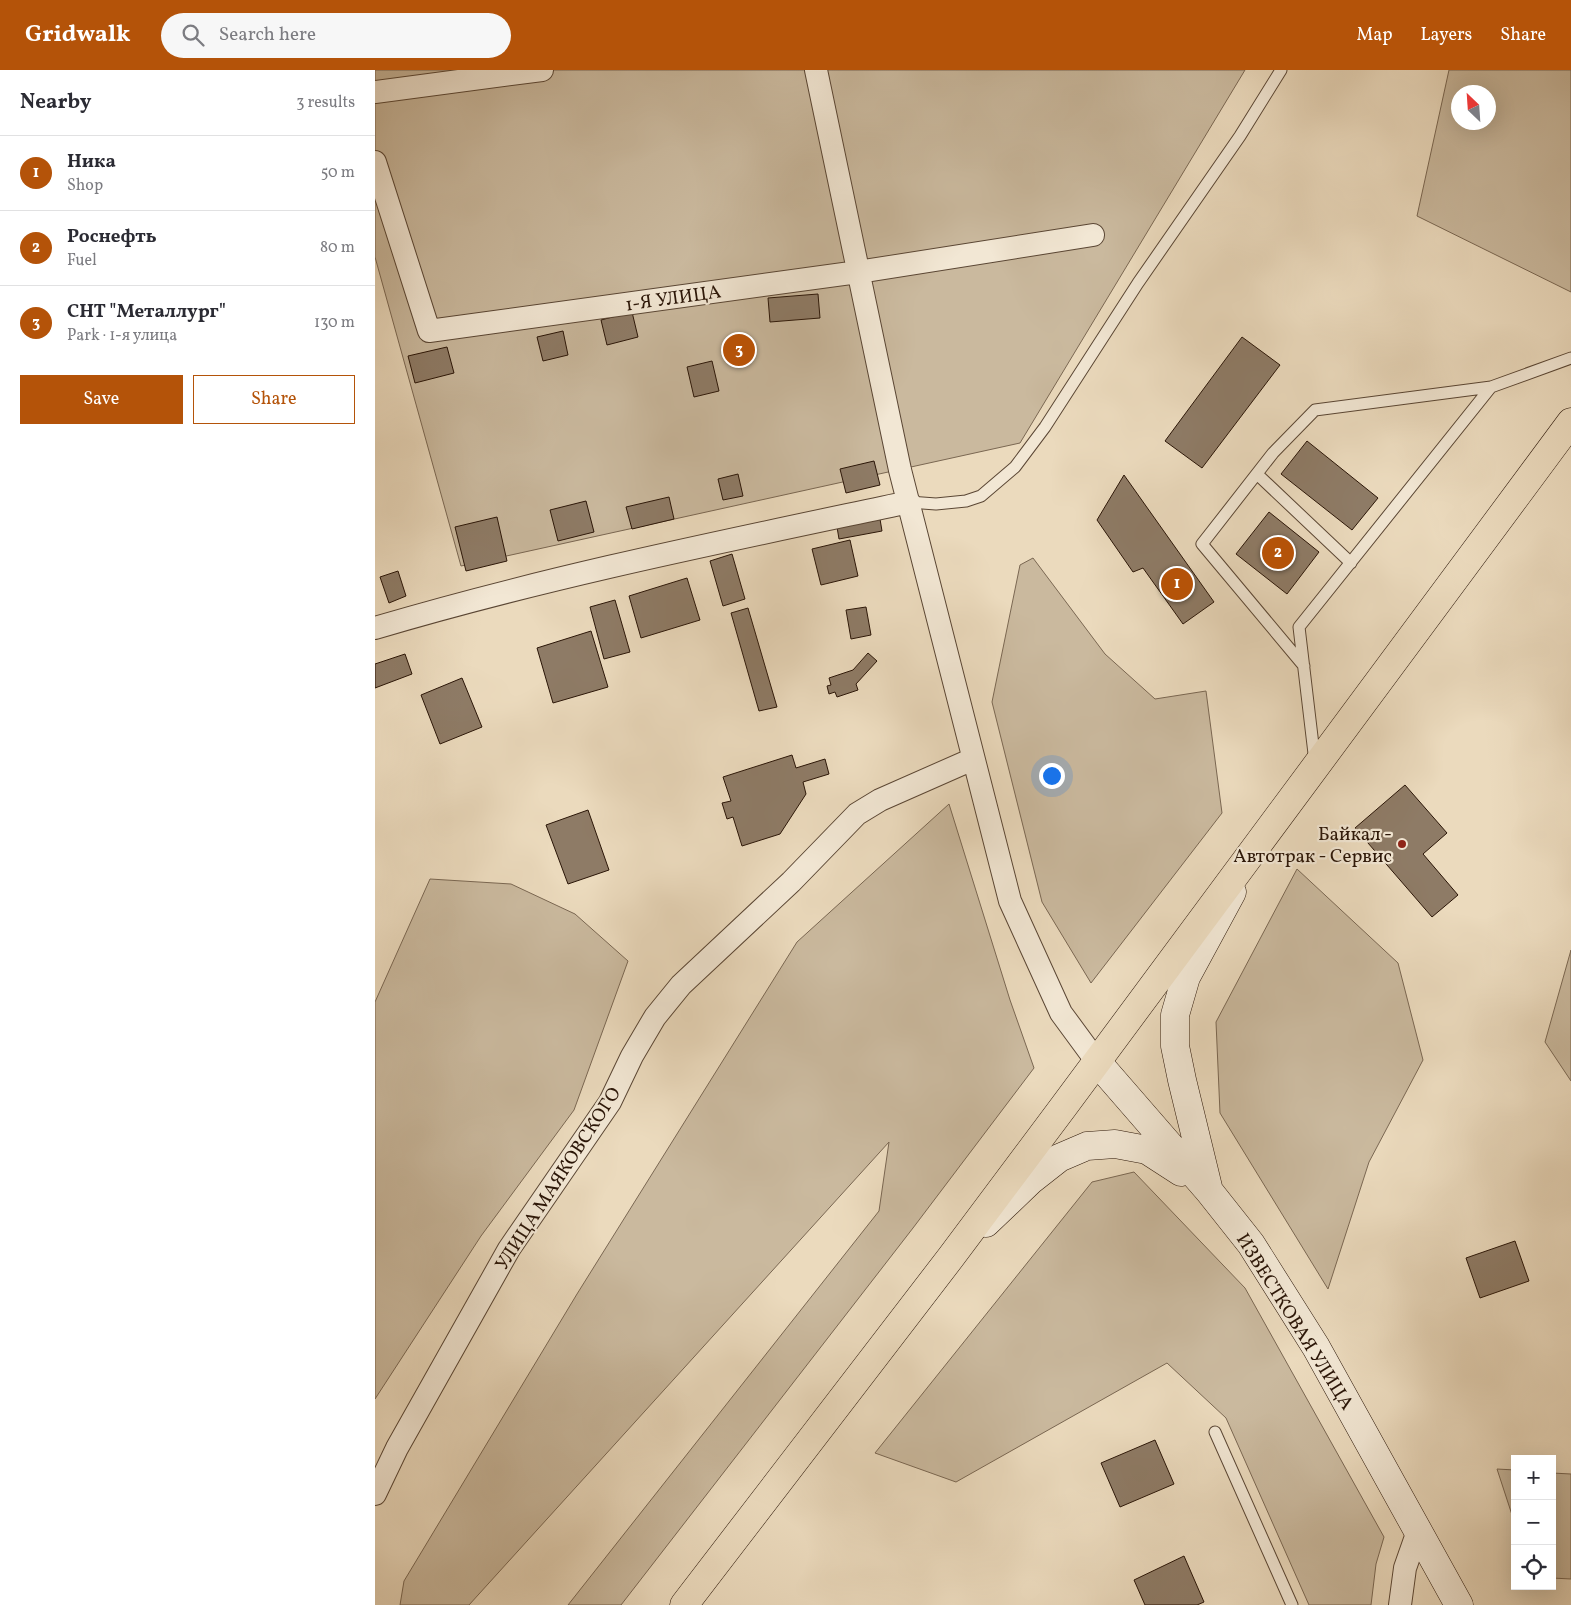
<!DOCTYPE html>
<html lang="en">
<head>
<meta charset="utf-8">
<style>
  :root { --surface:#fff; --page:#f7f7f7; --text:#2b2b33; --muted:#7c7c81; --line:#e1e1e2; --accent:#b45309 }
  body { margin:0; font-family:Vollkorn,serif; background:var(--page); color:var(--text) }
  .controls { position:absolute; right:15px; bottom:15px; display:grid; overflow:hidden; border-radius:0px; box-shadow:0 5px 20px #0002 }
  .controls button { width:45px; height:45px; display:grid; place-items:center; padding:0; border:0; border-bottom:1px solid var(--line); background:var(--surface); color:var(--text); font:25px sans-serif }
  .compass { position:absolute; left:1076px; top:15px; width:45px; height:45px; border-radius:50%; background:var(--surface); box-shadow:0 5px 20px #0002; rotate:335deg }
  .you { position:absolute; left:676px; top:705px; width:18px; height:18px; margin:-12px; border:4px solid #fff; border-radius:50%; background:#1a73e8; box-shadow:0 0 0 8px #1a73e833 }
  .badge { display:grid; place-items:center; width:32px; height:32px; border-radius:50%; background:var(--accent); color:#fff; font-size:16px; font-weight:700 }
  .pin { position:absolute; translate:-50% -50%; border:2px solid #fff; box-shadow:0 1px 5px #0006 }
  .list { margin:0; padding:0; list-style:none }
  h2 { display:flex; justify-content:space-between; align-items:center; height:65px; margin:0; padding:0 20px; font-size:21px }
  h2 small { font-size:16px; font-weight:400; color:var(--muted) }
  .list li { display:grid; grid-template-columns:32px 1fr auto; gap:15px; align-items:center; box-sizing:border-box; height:75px; padding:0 20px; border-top:1px solid var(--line) }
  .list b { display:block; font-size:19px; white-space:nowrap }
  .list p { margin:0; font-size:16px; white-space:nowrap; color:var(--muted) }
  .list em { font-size:16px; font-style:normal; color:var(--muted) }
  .actions { display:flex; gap:10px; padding:15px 20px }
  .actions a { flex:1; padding:11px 0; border:1px solid var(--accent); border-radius:0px; text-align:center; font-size:18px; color:var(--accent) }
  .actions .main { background:var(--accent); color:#fff }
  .icon { flex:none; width:28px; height:28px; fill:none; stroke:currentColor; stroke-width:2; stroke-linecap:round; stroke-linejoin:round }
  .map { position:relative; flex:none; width:1196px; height:1535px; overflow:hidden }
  header { display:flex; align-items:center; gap:30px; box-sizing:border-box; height:70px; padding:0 25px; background:var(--accent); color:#fff }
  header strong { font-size:24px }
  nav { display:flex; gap:28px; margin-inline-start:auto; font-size:18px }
  .search { width:350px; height:45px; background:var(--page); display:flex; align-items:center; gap:12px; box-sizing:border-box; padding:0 18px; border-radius:28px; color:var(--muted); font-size:19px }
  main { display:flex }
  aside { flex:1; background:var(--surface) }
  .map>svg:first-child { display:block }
  .green { fill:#cab99e; stroke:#7a6752; fill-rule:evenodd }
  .building { fill:#8e7b66; stroke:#2a1507 }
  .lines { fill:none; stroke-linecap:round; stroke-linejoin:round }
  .service-casing { stroke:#5a4634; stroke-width:13 }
  .minor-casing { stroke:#5a4634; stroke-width:24 }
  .secondary-casing { stroke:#2a1507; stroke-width:29 }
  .primary-casing { stroke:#2a1507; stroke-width:29 }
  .service { stroke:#f2e7d4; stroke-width:11 }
  .minor { stroke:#f2e7d4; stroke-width:22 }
  .secondary { stroke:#f2e7d4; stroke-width:28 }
  .primary { stroke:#ebdabd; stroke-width:28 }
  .poi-dot { fill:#8f2418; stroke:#f2e7d4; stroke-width:2 }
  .labels { text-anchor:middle; stroke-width:4.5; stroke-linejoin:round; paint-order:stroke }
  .street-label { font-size:19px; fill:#2a1507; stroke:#f2e7d4 }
  .poi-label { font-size:19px; fill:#2a1507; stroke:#f2e7d4; text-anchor:end }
</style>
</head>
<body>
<header>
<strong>Gridwalk</strong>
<div class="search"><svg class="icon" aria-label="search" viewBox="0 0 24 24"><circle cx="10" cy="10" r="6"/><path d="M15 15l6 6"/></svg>Search here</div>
<nav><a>Map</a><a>Layers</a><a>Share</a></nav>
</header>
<main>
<aside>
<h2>Nearby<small>3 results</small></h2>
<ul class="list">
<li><span class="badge">1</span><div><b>Ника</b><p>Shop</p></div><em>50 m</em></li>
<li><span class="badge">2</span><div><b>Роснефть</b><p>Fuel</p></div><em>80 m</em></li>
<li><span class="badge">3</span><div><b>СНТ &quot;Металлург&quot;</b><p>Park · 1-я улица</p></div><em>130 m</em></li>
</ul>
<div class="actions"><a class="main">Save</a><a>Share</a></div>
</aside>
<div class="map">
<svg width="1196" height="1535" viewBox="0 0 1196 1535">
  <rect width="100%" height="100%" fill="#ebdabd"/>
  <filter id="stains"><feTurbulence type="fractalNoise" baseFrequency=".004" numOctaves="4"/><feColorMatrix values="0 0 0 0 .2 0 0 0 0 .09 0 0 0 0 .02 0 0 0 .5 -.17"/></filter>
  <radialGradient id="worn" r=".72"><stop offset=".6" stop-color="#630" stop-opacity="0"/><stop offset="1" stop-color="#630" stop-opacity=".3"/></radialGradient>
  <path class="green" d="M 0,0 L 870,0 L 645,373 L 86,496 L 0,187 Z
    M 1074,0 L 1196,0 L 1196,222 L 1042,146 ZM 1084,22 L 1114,22 L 1114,52 L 1084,52 Z
    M 658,488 L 730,584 L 780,629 L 831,621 L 847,743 L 716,913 L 667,832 L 617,632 L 645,495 Z
    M 574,734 L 635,930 L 659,998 L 538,1158 L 246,1535 L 193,1535 L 504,1141 L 514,1072 L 94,1535 L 25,1535 L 29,1511 L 202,1224 L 422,872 Z
    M 922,799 L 1023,893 L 1048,990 L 994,1092 L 953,1219 L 845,1043 L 841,952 Z
    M 55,809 L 136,814 L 200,844 L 253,891 L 199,1040 L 106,1166 L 0,1329 L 0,932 Z
    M 1196,880 L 1196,1011 L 1170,972 Z
    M 759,1102 L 870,1218 L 1009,1467 L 1001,1494 L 996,1535 L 934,1535 L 851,1348 L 792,1293 L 581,1412 L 500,1383 L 717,1112 Z
    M 1122,1399 L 1140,1400 L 1140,1454 Z
    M 1177,1403 L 1196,1404 L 1196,1509 L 1177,1508 Z"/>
  <path class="building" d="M 443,224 L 445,248 L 395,252 L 393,228 Z
    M 257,242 L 263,267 L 232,275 L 226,250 Z
    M 188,261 L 193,285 L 168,291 L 162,267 Z
    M 867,267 L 905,295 L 827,398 L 790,371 Z
    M 72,277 L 79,303 L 40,313 L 33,286 Z
    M 337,291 L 344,321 L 319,327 L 312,297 Z
    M 932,371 L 1003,428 L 977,460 L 906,404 Z
    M 499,391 L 505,415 L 471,423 L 465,399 Z
    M 363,404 L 368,426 L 348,430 L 343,409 Z
    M 749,405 L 839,532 L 808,554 L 768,498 L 758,502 L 722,450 Z
    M 294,427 L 299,449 L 257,459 L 251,437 Z
    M 211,431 L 219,462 L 183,471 L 175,440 Z
    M 894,442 L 944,482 L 912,524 L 861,484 Z
    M 122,447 L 132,491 L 91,501 L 80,457 Z
    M 505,449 L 507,461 L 464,469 L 462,457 Z
    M 475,470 L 483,506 L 446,515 L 437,479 Z
    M 357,484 L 370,529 L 348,536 L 335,491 Z
    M 23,501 L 31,526 L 14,533 L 5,507 Z
    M 312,508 L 325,550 L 266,568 L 254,526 Z
    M 240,530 L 255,582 L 229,589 L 215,537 Z
    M 491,537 L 496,565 L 476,569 L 471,540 Z
    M 373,538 L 402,637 L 384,641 L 356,543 Z
    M 216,561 L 233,617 L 178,633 L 162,578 Z
    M 493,583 L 502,591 L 481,614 L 483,620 L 462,627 L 460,622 L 454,624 L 452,616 L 456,615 L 454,608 L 478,600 Z
    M 30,584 L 37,604 L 0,618 L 0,594 Z
    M 87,608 L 107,657 L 65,674 L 46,625 Z
    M 417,685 L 421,698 L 450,689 L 454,704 L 428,712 L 431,724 L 405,764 L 367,776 L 358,747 L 352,749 L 347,733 L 356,731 L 348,707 Z
    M 1030,715 L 1072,763 L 1048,784 L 1083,825 L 1057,847 L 980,758 Z
    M 213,740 L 234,800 L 193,814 L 171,755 Z
    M 1140,1171 L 1154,1211 L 1105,1228 L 1091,1188 Z
    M 780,1370 L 799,1414 L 745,1437 L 726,1393 Z
    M 809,1486 L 829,1532 L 822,1535 L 770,1535 L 759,1510 Z"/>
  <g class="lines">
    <defs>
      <path id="service" d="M 882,404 L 976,493
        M 534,432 L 561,434 L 591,431 L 606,426 L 640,397 L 670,357 L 763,213 L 865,66 L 906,0
        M 929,596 L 827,474 L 898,383 L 940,340 L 1116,317
        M 940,692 L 924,557 L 1116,317 L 1196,288
        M 840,1362 L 917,1535"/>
      <path id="minor" d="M 441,0 L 525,400 L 635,831 L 686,943 L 722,992
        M 0,22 L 167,0
        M 0,92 L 54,261 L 483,202 L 718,165
        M 0,558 C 175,506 355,470 534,432
        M 0,1424 L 22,1378 L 134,1179 L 235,1032 L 257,986 L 280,947 L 306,915 L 416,812 L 482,744 L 505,730 L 598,689
        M 1025,1535 L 1030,1498 L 1043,1461"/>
      <path id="secondary" d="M 722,992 L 834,1121 L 876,1174 L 941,1277 L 1084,1535
        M 833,1117 L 807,1010 L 800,976 L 800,945 L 811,907 L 857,822
        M 611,1153 L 656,1110 L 684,1088 L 712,1076 L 740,1074 L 772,1080 L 806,1102"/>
      <path id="primary" d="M 309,1535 L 576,1187 L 689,1036 L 1196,352"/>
    </defs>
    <use href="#service" class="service-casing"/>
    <use href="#minor" class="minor-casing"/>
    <use href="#secondary" class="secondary-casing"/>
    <use href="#primary" class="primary-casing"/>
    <use href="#service" class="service"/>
    <use href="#minor" class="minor"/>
    <use href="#secondary" class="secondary"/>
    <use href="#primary" class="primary"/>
  </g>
  <circle class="poi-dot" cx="1027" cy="774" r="5"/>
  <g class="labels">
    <g class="street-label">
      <text transform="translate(298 227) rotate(-8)" y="7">1-Я УЛИЦА</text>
      <text transform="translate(182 1108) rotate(-57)" y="7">УЛИЦА МАЯКОВСКОГО</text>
      <text transform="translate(921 1251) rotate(58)" y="7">ИЗВЕСТКОВАЯ УЛИЦА</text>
    </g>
    <g class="poi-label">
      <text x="1017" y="770">Байкал -<tspan x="1017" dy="22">Автотрак - Сервис</tspan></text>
    </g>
  </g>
  <rect width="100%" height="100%" filter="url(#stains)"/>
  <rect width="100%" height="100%" fill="url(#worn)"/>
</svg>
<div class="controls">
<button>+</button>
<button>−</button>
<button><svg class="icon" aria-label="locate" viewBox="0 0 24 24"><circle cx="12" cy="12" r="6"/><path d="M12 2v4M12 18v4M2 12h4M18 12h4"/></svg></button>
</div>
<svg class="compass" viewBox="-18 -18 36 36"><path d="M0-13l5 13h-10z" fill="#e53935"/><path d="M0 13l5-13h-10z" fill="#7c7c81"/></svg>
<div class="you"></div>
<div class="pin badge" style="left:802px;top:514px">1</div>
<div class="pin badge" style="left:903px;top:483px">2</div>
<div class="pin badge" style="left:364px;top:280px">3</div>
</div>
</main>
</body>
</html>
